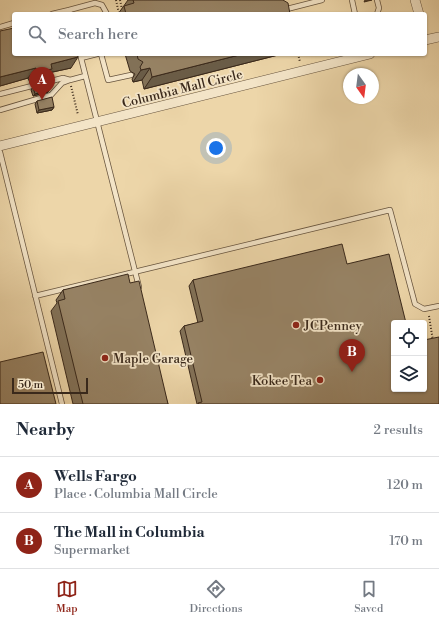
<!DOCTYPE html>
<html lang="en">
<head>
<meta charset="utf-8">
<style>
  :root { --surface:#fff; --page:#f6f6f7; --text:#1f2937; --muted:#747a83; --line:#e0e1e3; --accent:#8f2418 }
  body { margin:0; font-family:"Libre Bodoni",serif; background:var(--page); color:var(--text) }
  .controls { position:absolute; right:12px; bottom:12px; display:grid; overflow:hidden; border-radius:4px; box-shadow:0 1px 3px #0004 }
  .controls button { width:36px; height:36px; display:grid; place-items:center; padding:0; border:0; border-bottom:1px solid var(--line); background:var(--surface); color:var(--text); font:20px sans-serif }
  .compass { position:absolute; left:343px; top:68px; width:36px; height:36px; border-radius:50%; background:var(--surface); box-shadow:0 1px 3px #0004; rotate:166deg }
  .scale { position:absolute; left:12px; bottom:10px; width:76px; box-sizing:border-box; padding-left:4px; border:2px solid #3a291b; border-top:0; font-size:11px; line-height:14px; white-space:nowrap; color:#3a291b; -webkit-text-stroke:3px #f3e4c7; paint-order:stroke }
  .you { position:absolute; left:216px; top:148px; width:14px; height:14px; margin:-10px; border:3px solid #fff; border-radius:50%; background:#1a73e8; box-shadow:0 0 0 6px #1a73e833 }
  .badge { display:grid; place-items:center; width:26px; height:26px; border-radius:50%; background:var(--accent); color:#fff; font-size:13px; font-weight:700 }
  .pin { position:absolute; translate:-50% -33px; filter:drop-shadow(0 1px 2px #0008) }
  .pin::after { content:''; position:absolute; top:21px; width:14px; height:12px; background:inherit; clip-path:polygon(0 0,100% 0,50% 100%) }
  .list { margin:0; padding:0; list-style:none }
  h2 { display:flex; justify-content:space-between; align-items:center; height:52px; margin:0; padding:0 16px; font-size:17px }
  h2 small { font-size:13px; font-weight:400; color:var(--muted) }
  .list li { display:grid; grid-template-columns:26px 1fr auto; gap:12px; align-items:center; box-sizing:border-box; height:56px; padding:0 16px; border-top:1px solid var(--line) }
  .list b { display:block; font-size:15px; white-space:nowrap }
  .list p { margin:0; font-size:13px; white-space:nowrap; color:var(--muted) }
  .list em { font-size:13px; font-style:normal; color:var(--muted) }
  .icon { flex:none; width:22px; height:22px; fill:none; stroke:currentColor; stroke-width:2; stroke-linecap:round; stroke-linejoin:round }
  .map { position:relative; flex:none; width:439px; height:404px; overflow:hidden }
  .search { position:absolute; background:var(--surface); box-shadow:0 1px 3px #0004; left:12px; right:12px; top:12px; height:44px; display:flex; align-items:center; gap:10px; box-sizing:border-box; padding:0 14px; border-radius:4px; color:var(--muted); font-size:15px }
  .sheet { height:164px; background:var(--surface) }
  nav { display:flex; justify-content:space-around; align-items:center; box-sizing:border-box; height:56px; border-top:1px solid var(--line); background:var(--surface); font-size:11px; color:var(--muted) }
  nav a { display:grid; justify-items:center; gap:2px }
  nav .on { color:var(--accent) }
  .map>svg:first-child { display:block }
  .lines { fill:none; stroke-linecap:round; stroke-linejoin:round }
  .service-casing { stroke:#67543e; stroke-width:6 }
  .minor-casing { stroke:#67543e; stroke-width:10 }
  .path { stroke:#3a291b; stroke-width:2; stroke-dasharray:1 2; stroke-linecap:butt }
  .service { stroke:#f3e4c7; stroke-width:4.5 }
  .minor { stroke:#f3e4c7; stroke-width:9 }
  .wall { fill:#827157; stroke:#3a291b }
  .shaded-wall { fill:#6a5c47; stroke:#3a291b }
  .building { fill:#978365; stroke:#3a291b }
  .poi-dot { fill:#8f2418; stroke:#f3e4c7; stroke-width:1.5 }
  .labels { text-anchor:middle; stroke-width:3.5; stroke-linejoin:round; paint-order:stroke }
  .street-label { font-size:13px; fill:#3a291b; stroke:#f3e4c7 }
  .poi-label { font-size:13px; fill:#3a291b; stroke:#f3e4c7; text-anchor:start }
</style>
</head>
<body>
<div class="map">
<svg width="439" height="404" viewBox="0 0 439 404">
  <rect width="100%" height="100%" fill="#edd6a9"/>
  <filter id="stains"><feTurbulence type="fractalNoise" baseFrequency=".005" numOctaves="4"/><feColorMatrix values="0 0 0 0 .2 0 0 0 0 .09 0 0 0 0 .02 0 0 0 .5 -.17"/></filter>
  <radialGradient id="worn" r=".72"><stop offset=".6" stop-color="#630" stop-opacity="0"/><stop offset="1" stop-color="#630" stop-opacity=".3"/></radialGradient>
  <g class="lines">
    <defs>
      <path id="service" d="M 352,0 L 355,14
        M 69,10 L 95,3 L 102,5 L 107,14
        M 283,10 L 322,0
        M 52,14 L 69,10 L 70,14
        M 377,14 L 379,8 L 377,0
        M 0,27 L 14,23
        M 80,54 L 139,287
        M 101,54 L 108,80 L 131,75
        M 81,58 L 97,54
        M 0,94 L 63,78 L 70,80 L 85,76
        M 0,110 L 51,95 L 62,83 L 70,80
        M 0,152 L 62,404
        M 35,296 L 390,210 L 415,304 L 424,309 L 439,306"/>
      <path id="minor" d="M 415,0 L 419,14
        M 425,40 L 439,37
        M 0,146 L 370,54"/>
    </defs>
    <use href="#service" class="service-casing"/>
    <use href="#minor" class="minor-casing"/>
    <path class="path" d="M 116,0 L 119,14
      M 120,0 L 123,14
      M 298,54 L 300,62
      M 71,86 L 78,115
      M 429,316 L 433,341"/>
    <use href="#service" class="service"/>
    <use href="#minor" class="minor"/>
  </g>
  <path class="wall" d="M 128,0 L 283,0 L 290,14 L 118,14 Z
    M 0,31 L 71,68 L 48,73 L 44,79 L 30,83 L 28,78 L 0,86 Z
    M 125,54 L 282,54 L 144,89 L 142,80 L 133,82 L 132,79 L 135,74 L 130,71 Z
    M 33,87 L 48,92 L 33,96 L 31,90 Z
    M 37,101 L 54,107 L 52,110 L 37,113 L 35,104 Z
    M 347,264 L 394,323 L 439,404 L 197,404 L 180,331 L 184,326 L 198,323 L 189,286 L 193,280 Z
    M 130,283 L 168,404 L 73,404 L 51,311 L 57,303 L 56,300 L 63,290 Z"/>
  <path class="shaded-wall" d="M 365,0 L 372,0 L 364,2 Z
    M 243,54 L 282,54 L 144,89 L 152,77 Z
    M 78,57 L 71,68 L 48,73 L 44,79 L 30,83 L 37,72 L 51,64 Z
    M 36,68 L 28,78 L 0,86 L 0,77 Z
    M 150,68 L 142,80 L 133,82 L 141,70 Z
    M 50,89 L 48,92 L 33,96 L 35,94 Z
    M 54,107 L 52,110 L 37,113 L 39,110 Z"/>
  <path class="building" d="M 133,0 L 283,0 L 288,3 L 290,14 L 126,14 L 124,6 L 134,3 Z
    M 14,28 L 14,54 L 77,54 L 78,57 L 51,64 L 52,69 L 37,72 L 36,68 L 0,77 L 0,31 Z
    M 137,54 L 243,54 L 152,77 L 150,68 L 141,70 L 140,67 L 143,62 L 138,59 Z
    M 48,83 L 50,89 L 35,94 L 33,87 Z
    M 52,97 L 54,107 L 39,110 L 37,101 Z
    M 342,244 L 347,264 L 389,254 L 406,323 L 394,323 L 394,389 L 424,389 L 424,340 L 439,337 L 439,404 L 199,404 L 198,403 L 202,402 L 184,326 L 203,321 L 193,280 Z
    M 128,274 L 130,283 L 139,281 L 168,404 L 83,404 L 58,301 L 65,299 L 63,290 Z
    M 43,352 L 56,404 L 0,404 L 0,362 Z"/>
  <g class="poi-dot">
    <circle cx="296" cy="325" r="4"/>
    <circle cx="105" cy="358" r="4"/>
    <circle cx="320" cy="380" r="4"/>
  </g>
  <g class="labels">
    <g class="street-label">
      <text transform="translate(182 88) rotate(-14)" y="5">Columbia Mall Circle</text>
    </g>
    <g class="poi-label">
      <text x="304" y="330">JCPenney</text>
      <text x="113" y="363">Maple Garage</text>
      <text x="312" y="385" text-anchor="end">Kokee Tea</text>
    </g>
  </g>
  <rect width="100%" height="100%" filter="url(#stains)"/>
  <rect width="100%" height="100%" fill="url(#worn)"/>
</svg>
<div class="controls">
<button><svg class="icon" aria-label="locate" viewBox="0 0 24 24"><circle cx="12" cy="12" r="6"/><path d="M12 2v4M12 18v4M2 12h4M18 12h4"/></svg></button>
<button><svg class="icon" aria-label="layers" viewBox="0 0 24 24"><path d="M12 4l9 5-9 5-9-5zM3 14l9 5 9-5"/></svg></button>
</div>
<svg class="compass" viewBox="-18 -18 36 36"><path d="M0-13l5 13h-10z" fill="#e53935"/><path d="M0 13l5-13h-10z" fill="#747a83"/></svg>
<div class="scale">50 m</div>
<div class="you"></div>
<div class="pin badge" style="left:42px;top:100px">A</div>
<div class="pin badge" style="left:352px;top:372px">B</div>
<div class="search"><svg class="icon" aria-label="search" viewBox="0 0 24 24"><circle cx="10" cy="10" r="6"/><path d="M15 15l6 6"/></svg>Search here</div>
</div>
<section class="sheet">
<h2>Nearby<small>2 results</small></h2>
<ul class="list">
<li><span class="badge">A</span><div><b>Wells Fargo</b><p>Place · Columbia Mall Circle</p></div><em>120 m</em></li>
<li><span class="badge">B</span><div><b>The Mall in Columbia</b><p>Supermarket</p></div><em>170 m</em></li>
</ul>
</section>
<nav>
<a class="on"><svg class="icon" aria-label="map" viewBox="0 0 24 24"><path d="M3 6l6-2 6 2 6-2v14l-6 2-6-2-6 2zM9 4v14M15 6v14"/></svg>Map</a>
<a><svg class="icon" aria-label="directions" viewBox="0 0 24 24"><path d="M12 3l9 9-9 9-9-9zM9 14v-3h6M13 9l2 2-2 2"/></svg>Directions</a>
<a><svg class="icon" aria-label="saved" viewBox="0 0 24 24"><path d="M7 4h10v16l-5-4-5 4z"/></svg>Saved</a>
</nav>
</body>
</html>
